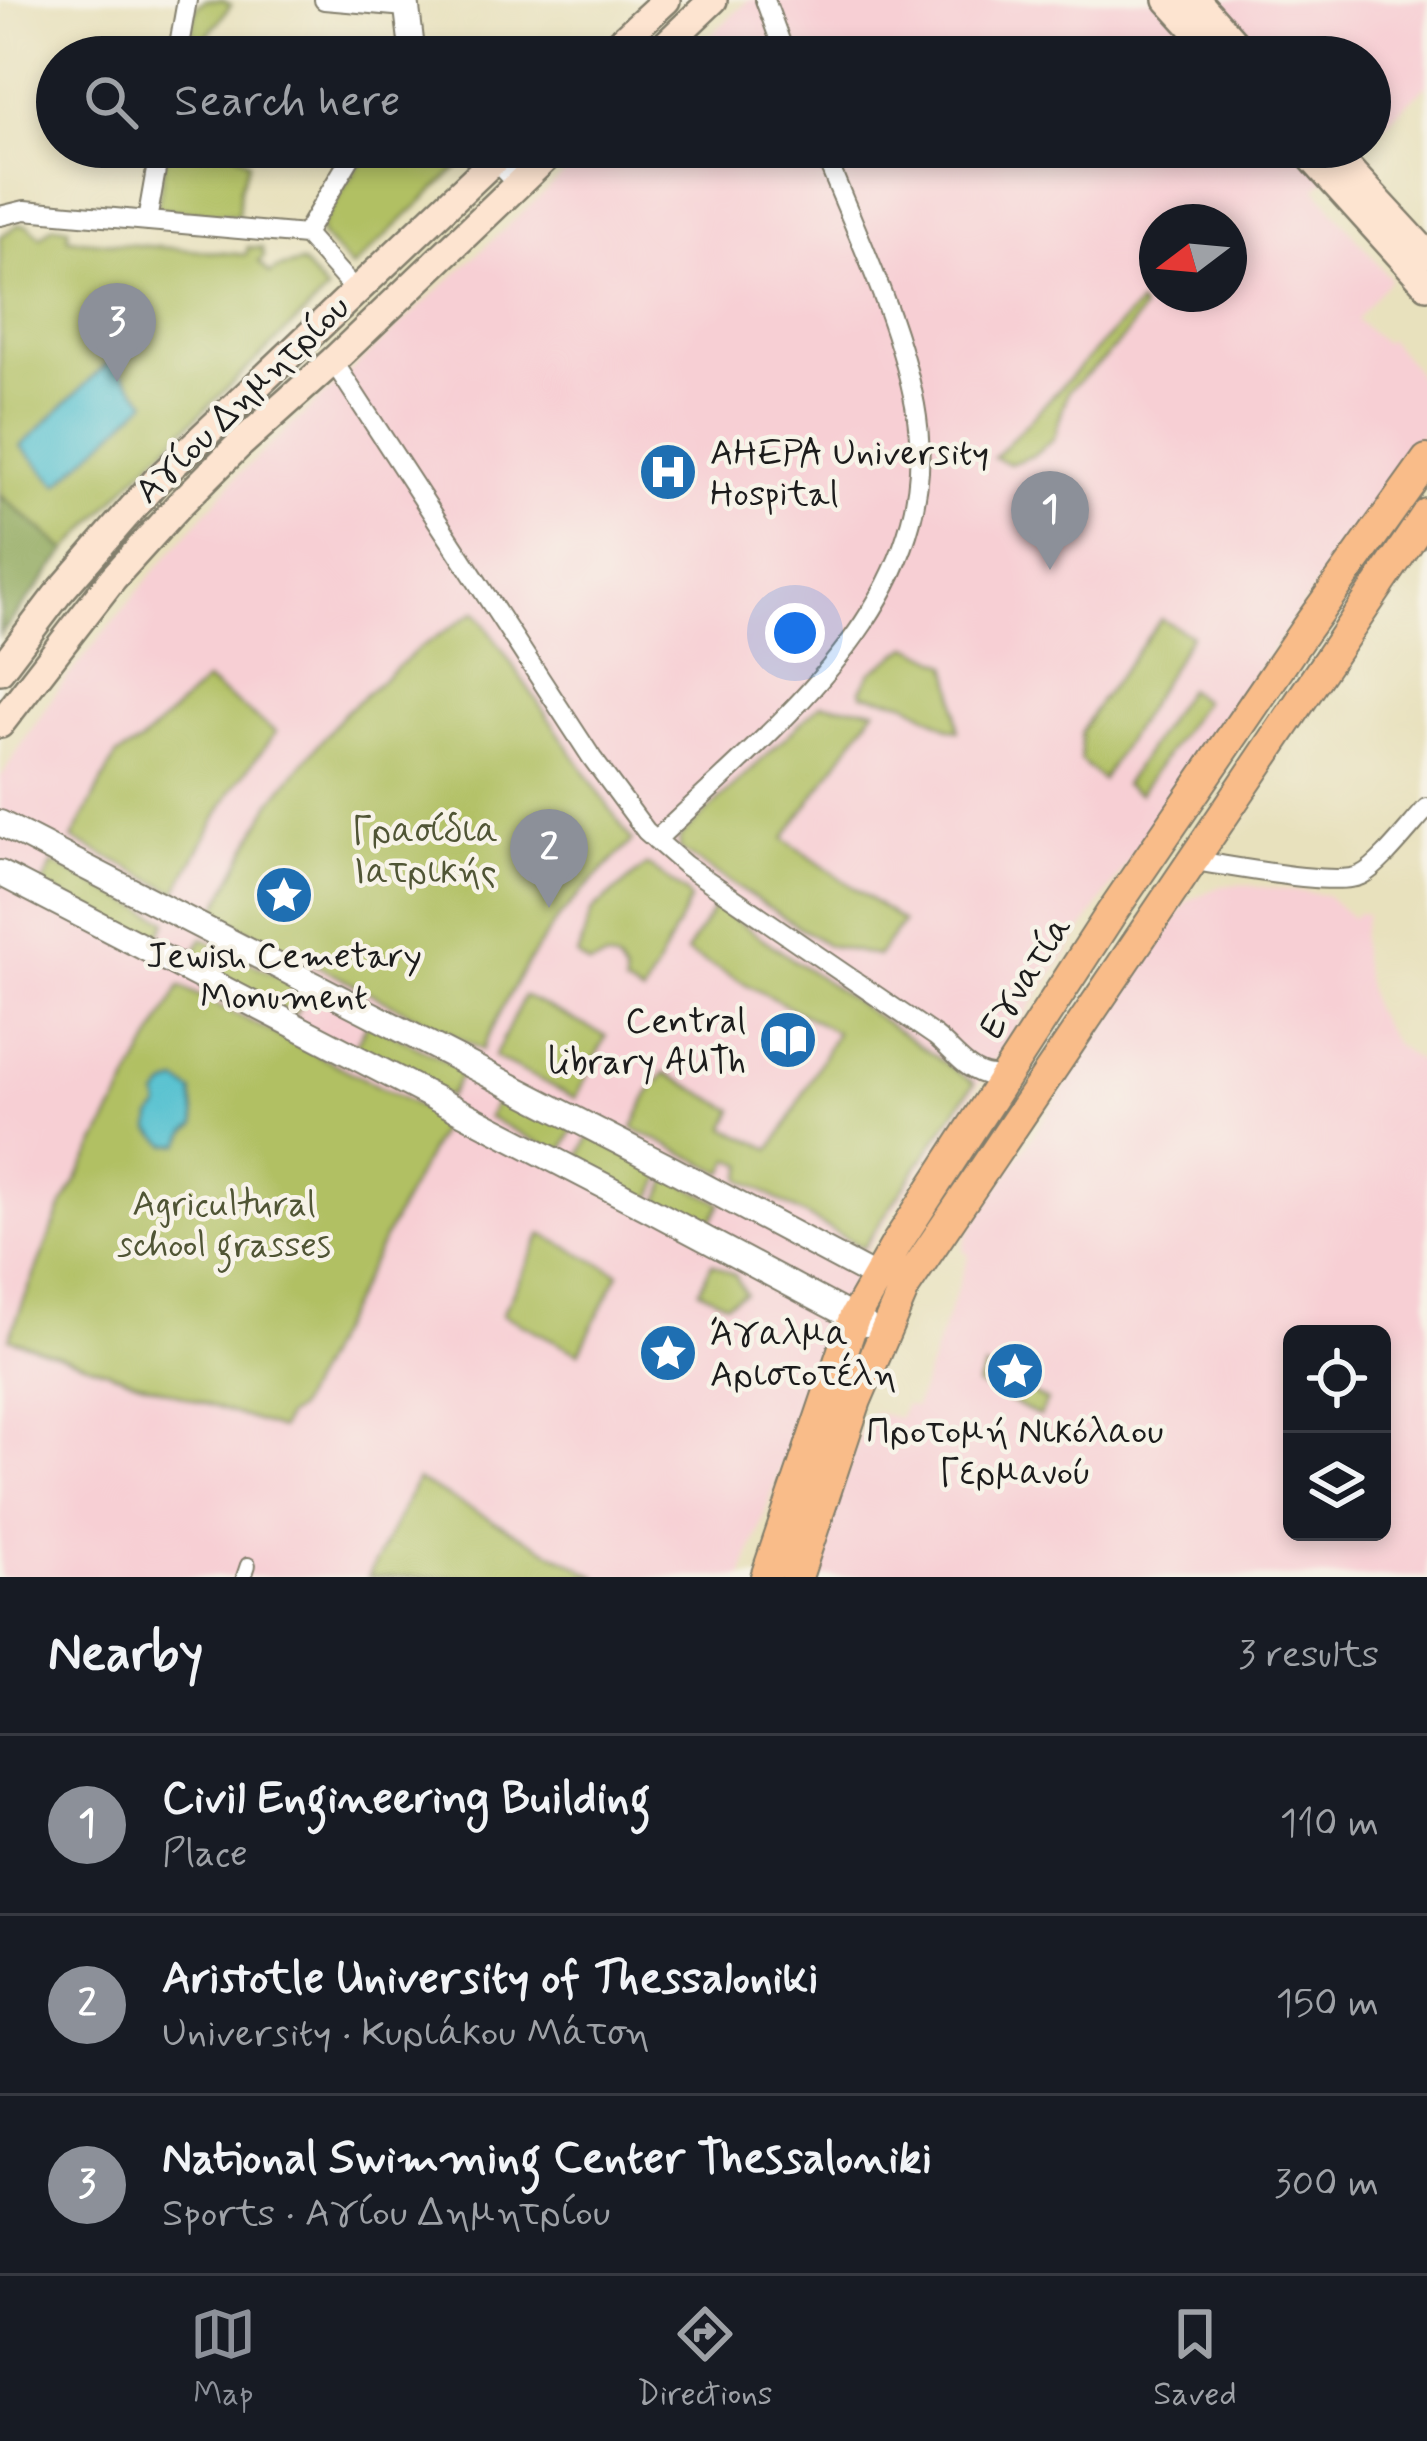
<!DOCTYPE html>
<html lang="en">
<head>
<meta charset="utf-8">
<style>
  :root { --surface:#171b24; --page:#20242c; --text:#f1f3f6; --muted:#9ea1a6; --line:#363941; --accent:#8c9099 }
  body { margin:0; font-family:Mynerve,sans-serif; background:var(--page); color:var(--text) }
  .controls { position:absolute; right:36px; bottom:36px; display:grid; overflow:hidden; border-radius:18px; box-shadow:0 6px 18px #0003 }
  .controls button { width:108px; height:108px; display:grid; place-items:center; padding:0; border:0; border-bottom:3px solid var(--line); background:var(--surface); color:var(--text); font:60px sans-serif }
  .compass { position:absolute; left:1139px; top:204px; width:108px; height:108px; border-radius:50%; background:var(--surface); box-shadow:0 6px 18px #0003; rotate:254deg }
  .you { position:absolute; left:795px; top:633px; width:42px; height:42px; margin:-30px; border:9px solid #fff; border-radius:50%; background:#1a73e8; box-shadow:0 0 0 18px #1a73e833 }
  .badge { display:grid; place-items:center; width:78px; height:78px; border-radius:50%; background:var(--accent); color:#fff; font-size:39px; font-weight:700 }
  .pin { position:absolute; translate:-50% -99px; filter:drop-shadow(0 3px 6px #0008) }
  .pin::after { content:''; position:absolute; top:63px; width:42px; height:36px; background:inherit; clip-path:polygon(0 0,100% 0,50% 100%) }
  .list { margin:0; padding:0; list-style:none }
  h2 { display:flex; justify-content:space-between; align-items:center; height:156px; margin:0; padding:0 48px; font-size:51px }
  h2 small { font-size:39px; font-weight:400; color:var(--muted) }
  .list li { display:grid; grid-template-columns:78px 1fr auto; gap:36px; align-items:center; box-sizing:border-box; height:180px; padding:0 48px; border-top:3px solid var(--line) }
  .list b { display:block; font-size:45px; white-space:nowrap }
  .list p { margin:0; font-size:39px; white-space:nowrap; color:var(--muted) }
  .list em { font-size:39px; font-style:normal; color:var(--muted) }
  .icon { flex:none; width:66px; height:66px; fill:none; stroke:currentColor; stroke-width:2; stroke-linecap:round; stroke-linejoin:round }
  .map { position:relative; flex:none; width:1427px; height:1577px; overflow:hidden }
  .search { position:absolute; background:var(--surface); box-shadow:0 6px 18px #0003; left:36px; right:36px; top:36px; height:132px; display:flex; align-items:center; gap:30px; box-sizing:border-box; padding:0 42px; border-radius:66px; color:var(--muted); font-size:45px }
  .sheet { height:696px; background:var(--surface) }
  nav { display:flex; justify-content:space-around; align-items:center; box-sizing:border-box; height:168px; border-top:3px solid var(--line); background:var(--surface); font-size:33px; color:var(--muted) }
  nav a { display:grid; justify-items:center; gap:6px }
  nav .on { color:var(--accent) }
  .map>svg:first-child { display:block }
  .built { fill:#f7cfd4; fill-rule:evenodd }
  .green { fill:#b1c063; stroke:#666e40; stroke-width:3 }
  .forest { fill:#8ca659; stroke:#54613a; stroke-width:3 }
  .water { fill:#55c1d0; stroke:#386e76; stroke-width:3 }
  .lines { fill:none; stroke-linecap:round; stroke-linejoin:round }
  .pedestrian-casing { stroke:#827e6c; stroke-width:18 }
  .minor-casing { stroke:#827e6c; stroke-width:22 }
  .tertiary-casing { stroke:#827e6c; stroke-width:28 }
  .secondary-casing { stroke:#827e6c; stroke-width:32 }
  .primary-casing { stroke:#827e6c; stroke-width:34 }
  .pedestrian { stroke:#fff; stroke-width:14 }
  .minor { stroke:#fff; stroke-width:18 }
  .tertiary { stroke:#fff; stroke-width:24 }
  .secondary { stroke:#fde4d0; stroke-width:27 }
  .primary { stroke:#f9bc89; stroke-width:30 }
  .labels { text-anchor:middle; stroke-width:9; stroke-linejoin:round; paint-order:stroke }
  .street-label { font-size:36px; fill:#1c1c1c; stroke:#f7f3e8 }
  .poi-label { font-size:36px; fill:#1c1c1c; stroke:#f7f3e8; text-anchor:start }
  .park-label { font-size:36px; fill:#505535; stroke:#f7f3e8 }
</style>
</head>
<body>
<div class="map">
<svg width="1427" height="1577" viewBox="0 0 1427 1577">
  <rect width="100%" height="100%" fill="#f7f3e8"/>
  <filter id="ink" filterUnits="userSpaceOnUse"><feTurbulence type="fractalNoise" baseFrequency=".00833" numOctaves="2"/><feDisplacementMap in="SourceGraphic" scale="24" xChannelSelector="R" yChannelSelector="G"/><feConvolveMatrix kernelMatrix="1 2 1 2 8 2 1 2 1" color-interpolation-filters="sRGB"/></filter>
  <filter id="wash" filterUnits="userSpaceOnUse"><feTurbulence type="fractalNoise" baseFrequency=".004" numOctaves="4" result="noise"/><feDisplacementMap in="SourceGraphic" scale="48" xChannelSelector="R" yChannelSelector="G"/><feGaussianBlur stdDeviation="2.7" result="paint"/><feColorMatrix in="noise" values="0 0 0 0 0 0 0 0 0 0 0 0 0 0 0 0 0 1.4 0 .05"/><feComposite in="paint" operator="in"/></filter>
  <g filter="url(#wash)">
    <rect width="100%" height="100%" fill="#e8e1bd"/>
    <path class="built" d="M 748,0 L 1427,0 L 1427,85 L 1370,137 L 1370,57 L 688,57 Z
      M 593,147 L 1359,147 L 1316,188 L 1390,279 L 1356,320 L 1384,343 L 1388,340 L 1413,366 L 1427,395 L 1427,427 L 1229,712 L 863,1256 L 832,1326 L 742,1577 L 0,1577 L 0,778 L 58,689 L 158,567 L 240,473 ZM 1157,222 L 1229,222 L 1229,294 L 1157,294 Z
      M 1239,884 L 1326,895 L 1352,918 L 1357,913 L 1366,914 L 1361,936 L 1361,960 L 1372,1008 L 1395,1044 L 1427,1067 L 1427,1577 L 810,1577 L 864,1423 L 873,1412 L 899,1418 L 904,1405 L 915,1407 L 969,1255 L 963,1250 L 967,1235 L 1187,901 L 1221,886 ZM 1292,1334 L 1382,1334 L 1382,1532 L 1292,1532 Z"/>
    <path class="green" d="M 205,0 L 222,0 L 231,5 L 199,47 L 190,46 L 196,7 Z
      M 167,147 L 228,147 L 249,162 L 240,188 L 238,216 L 157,209 Z
      M 370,147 L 468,147 L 473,153 L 352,268 L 321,235 L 321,225 Z
      M 19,224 L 28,225 L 41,237 L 53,226 L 68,227 L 68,239 L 246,255 L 248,247 L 262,248 L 264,257 L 259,262 L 270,274 L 277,269 L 302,263 L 327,292 L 140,472 L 67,551 L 0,495 L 0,237 Z
      M 1139,304 L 1142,310 L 1128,332 L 1104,359 L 1068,391 L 1054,438 L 1032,456 L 1010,464 L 994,458 Z
      M 476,611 L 632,841 C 608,866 581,890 559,918 C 527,959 503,1003 482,1050 L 214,913 L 271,802 L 344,713 L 418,649 Z
      M 1161,619 L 1191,635 L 1102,780 L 1081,761 L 1081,733 L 1096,706 Z
      M 910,646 L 948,665 L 954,689 L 958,730 L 950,729 L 905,702 L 862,694 L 861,690 L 871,672 Z
      M 206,681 L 276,732 L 231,791 L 176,892 L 72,839 L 116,756 L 140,743 Z
      M 1187,689 L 1203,701 L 1139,794 L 1124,785 Z
      M 821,704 L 875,709 L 784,839 L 903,922 L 877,956 L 827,945 L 680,850 L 679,838 Z
      M 53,863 L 167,921 L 156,943 L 42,885 Z
      M 647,865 L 686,893 L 690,900 L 643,995 L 625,986 L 625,975 L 617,962 L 606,959 L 590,965 L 577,956 L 592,911 Z
      M 715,906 L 974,1083 L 863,1248 L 741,1179 L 745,1165 L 731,1159 L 724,1173 L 633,1128 L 648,1094 L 665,1073 L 734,1110 L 726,1128 L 771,1149 L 788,1123 L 836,1032 L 686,952 Z
      M 202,938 L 308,991 L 295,1015 L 190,962 Z
      M 180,986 L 440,1117 L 442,1126 L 296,1410 L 286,1417 L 280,1429 L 9,1338 L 60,1211 Z
      M 524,996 L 606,1036 L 576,1098 L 494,1057 Z
      M 368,1021 L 463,1070 L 449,1097 L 354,1048 Z
      M 502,1090 L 574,1128 L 561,1154 L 488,1117 Z
      M 590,1136 L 664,1174 L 650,1201 L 576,1163 Z
      M 670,1177 L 721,1203 L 707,1230 L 657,1204 Z
      M 542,1234 L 619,1273 L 579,1353 L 502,1314 Z
      M 712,1263 L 735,1275 L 745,1293 L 726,1303 L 699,1290 Z
      M 985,1368 L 998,1375 L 995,1381 L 1020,1393 L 1023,1389 L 1047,1401 L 1039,1416 L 977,1385 Z
      M 417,1480 L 598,1577 L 368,1577 Z"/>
    <path class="forest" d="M 0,495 L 67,551 L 0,635 Z"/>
    <path class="water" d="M 110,361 L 147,401 L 58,485 L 21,446 Z
      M 179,1082 L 193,1092 L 196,1125 L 187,1132 L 181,1144 L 168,1145 L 151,1130 L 152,1117 L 160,1107 L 158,1097 L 166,1087 Z"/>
  </g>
  <g filter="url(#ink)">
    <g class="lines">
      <defs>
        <path id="pedestrian" d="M 244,1577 L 248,1565"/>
        <path id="minor" d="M 324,0 L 406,7
          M 765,0 L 786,57
          M 177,57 L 187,0
          M 0,216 L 25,210 L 305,235
          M 147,221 L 160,147
          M 355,290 L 305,234 L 357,147
          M 333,361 L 592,758 L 646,831 L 685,865 L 935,1036 C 953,1050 967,1073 991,1076
          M 656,840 C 776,724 950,596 915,405 C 898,316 855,231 822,147
          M 1194,861 C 1226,865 1337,888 1361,875 C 1380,866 1411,825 1427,808"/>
        <path id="tertiary" d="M 406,0 L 413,57
          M 486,147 L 519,182
          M 0,823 L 670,1168 L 877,1278 L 891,1282
          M 0,873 L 651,1210 L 865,1324"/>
        <path id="secondary" d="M 1168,0 L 1220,57
          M 1196,0 L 1247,57
          M 604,57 L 666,0
          M 653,57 L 713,0
          M 1302,147 L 1427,285
          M 1328,147 L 1427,254
          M 0,670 L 57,595 L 156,481 L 508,147
          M 0,724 L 113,578 L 180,504 L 238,446 L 333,361 L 557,147"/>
        <path id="primary" d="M 766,1577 L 854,1318 L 897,1243 L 1112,912 L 1305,630 L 1427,460
          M 797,1577 L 856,1400 L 905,1286 L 1427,514"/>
      </defs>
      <use href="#pedestrian" class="pedestrian-casing"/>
      <use href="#minor" class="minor-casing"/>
      <use href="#tertiary" class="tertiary-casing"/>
      <use href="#secondary" class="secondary-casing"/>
      <use href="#primary" class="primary-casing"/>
      <use href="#pedestrian" class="pedestrian"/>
      <use href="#minor" class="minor"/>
      <use href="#tertiary" class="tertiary"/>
      <use href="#secondary" class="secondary"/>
      <use href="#primary" class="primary"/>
    </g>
  </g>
  <defs>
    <symbol id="hospital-disc" viewBox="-11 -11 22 22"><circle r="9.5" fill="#1f6fb2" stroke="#f7f3e8"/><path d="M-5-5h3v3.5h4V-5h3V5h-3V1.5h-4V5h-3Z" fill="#fff"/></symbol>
    <symbol id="sight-disc" viewBox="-11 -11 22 22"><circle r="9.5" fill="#1f6fb2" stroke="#f7f3e8"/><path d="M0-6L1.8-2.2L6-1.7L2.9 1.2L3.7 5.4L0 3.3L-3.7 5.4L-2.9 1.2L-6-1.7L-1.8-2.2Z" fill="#fff"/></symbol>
    <symbol id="library-disc" viewBox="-11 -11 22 22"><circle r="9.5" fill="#1f6fb2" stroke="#f7f3e8"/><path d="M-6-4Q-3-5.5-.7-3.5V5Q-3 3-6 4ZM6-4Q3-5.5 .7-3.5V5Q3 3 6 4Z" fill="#fff"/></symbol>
  </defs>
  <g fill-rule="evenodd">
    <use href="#hospital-disc" x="635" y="439" width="66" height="66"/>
    <use href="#sight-disc" x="251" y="862" width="66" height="66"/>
    <use href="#library-disc" x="755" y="1007" width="66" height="66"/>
    <use href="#sight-disc" x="635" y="1320" width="66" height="66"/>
    <use href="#sight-disc" x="982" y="1338" width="66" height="66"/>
  </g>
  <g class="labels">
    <g class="street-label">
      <text transform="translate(241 398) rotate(-44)" y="13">Αγίου Δημητρίου</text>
      <text transform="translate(1024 976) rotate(-57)" y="13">Εγνατία</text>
    </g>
    <g class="poi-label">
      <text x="710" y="464">AHEPA University<tspan x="710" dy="41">Hospital</tspan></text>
      <text x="284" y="967" text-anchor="middle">Jewish Cemetary<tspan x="284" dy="41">Monument</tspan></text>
      <text x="746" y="1032" text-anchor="end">Central<tspan x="746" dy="41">library AUTh</tspan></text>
      <text x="710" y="1345">Άγαλμα<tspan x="710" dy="41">Αριστοτέλη</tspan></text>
      <text x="1015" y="1443" text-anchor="middle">Προτομή Νικόλαου<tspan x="1015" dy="41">Γερμανού</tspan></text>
    </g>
    <g class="park-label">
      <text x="425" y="842">Γρασίδια<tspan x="425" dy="41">Ιατρικής</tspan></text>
      <text x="224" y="1215">Agricultural<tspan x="224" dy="41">school grasses</tspan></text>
    </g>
  </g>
</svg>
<div class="controls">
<button><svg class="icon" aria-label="locate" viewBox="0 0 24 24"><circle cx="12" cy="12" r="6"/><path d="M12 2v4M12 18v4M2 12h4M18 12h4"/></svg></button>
<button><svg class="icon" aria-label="layers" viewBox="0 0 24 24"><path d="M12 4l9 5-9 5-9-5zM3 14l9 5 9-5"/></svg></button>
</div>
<svg class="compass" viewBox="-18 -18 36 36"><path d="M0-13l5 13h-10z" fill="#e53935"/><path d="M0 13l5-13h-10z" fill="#9ea1a6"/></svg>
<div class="you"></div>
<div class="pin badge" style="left:1050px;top:570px">1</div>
<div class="pin badge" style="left:549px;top:908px">2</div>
<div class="pin badge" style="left:117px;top:382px">3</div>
<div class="search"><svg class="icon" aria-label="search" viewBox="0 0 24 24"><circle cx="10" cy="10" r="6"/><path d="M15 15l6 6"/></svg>Search here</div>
</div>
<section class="sheet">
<h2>Nearby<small>3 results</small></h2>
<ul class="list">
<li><span class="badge">1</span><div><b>Civil Engineering Building</b><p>Place</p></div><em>110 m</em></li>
<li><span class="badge">2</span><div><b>Aristotle University of Thessaloniki</b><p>University · Κυριάκου Μάτση</p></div><em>150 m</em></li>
<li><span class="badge">3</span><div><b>National Swimming Center Thessaloniki</b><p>Sports · Αγίου Δημητρίου</p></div><em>300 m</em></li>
</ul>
</section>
<nav>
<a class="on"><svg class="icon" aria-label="map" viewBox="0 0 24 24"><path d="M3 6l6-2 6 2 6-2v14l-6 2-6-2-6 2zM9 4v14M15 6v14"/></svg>Map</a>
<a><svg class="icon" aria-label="directions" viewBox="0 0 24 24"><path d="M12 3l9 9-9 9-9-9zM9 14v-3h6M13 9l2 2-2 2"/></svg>Directions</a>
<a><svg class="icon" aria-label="saved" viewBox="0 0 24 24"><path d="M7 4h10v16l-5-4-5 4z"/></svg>Saved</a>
</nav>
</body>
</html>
